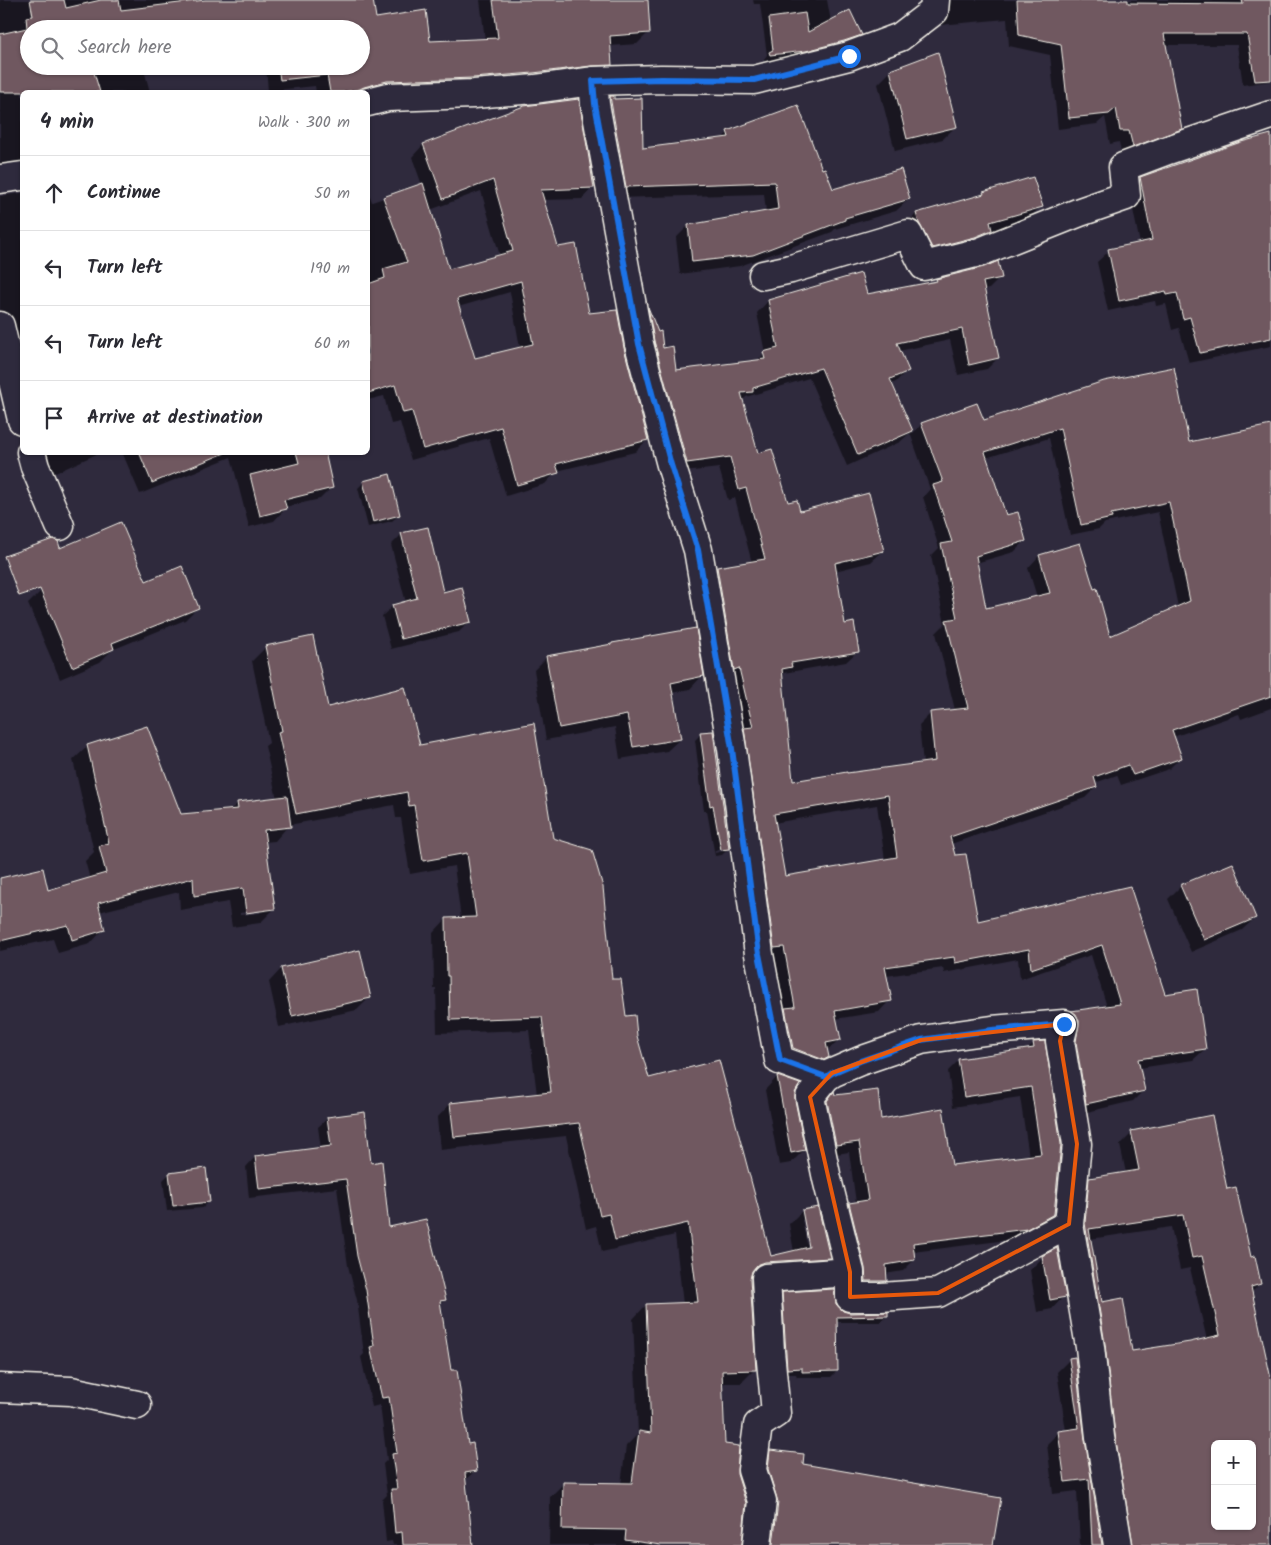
<!DOCTYPE html>
<html lang="en">
<head>
<meta charset="utf-8">
<style>
  :root { --surface:#fff; --page:#f7f7f7; --text:#2b2b33; --muted:#7c7c81; --line:#e1e1e2 }
  body { margin:0; font-family:Kalam,sans-serif; background:var(--page); color:var(--text) }
  .controls { position:absolute; right:15px; bottom:15px; display:grid; overflow:hidden; border-radius:8px; box-shadow:0 1px 4px #0004 }
  .controls button { width:45px; height:45px; display:grid; place-items:center; padding:0; border:0; border-bottom:1px solid var(--line); background:var(--surface); color:var(--text); font:25px sans-serif }
  .stop { position:absolute; width:15px; height:15px; margin:-11px; border:4px solid #1a73e8; border-radius:50%; background:#fff }
  .stop.end { background:#1a73e8; border-color:#fff; box-shadow:0 1px 5px #0008 }
  .list { margin:0; padding:0; list-style:none }
  h2 { display:flex; justify-content:space-between; align-items:center; height:65px; margin:0; padding:0 20px; font-size:21px }
  h2 small { font-size:16px; font-weight:400; color:var(--muted) }
  .list li { display:grid; grid-template-columns:32px 1fr auto; gap:15px; align-items:center; box-sizing:border-box; height:75px; padding:0 20px; border-top:1px solid var(--line) }
  .list b { display:block; font-size:19px; white-space:nowrap }
  .list em { font-size:16px; font-style:normal; color:var(--muted) }
  .icon { flex:none; width:28px; height:28px; fill:none; stroke:currentColor; stroke-width:2; stroke-linecap:round; stroke-linejoin:round }
  .map { position:relative; flex:none; width:1271px; height:1545px; overflow:hidden }
  .search { position:absolute; background:var(--surface); box-shadow:0 1px 4px #0004; left:20px; top:20px; width:350px; height:55px; display:flex; align-items:center; gap:12px; box-sizing:border-box; padding:0 18px; border-radius:28px; color:var(--muted); font-size:19px }
  .panel { position:absolute; background:var(--surface); box-shadow:0 1px 4px #0004; left:20px; top:90px; width:350px; height:365px; border-radius:8px }
  .map>svg:first-child { display:block }
  .shadow { fill:#0007; fill-rule:evenodd }
  .building { fill:#6f5861; stroke:#f4f1e8; fill-rule:evenodd }
  .lines { fill:none; stroke-linecap:round; stroke-linejoin:round }
  .street-casing { stroke:#f4f1e8; stroke-width:31 }
  .street { stroke:#2f2a3d; stroke-width:28 }
  .route { stroke:#1a73e8; stroke-width:6 }
  .marked { fill:none; stroke:#e8590c; stroke-width:4; stroke-linejoin:round }
</style>
</head>
<body>
<div class="map">
<svg width="1271" height="1545" viewBox="0 0 1271 1545">
  <rect width="100%" height="100%" fill="#2f2a3d"/>
  <filter id="ink" filterUnits="userSpaceOnUse"><feTurbulence type="fractalNoise" baseFrequency=".02" numOctaves="2"/><feDisplacementMap in="SourceGraphic" scale="10" xChannelSelector="R" yChannelSelector="G"/><feConvolveMatrix kernelMatrix="1 2 1 2 8 2 1 2 1" color-interpolation-filters="sRGB"/></filter>
  <g filter="url(#ink)">
    <path class="shadow" d="M 0,0 L 372,0 L 375,19 L 429,42 L 485,40 L 480,0 L 646,0 L 649,32 L 637,44 L 610,46 L 611,64 L 599,76 L 368,92 L 316,92 L 315,86 L 268,91 L 266,66 L 361,66 L 361,29 L 29,29 L 29,66 L 143,66 L 150,92 L 22,92 L 22,178 L 0,173 Z
      M 753,0 L 827,0 L 831,22 L 860,34 L 854,40 L 799,56 L 764,61 L 764,59 L 767,55 L 760,4 L 754,4 Z
      M 939,0 L 1271,0 L 1271,81 L 1243,85 L 1237,45 L 1165,45 L 1180,128 L 1169,139 L 1122,157 L 1119,142 L 1110,144 L 1105,117 L 1097,124 L 1058,129 L 1050,55 L 1009,46 L 1007,19 L 940,25 Z
      M 891,71 L 956,126 L 943,139 L 895,151 L 878,84 Z
      M 611,97 L 641,149 L 722,139 L 728,132 L 821,171 L 833,190 L 909,199 L 896,211 L 835,229 L 832,232 L 740,266 L 680,274 L 676,238 L 688,226 L 766,212 L 764,194 L 614,198 L 598,110 Z
      M 524,107 L 593,187 L 582,199 L 542,200 L 557,249 L 588,315 L 623,348 L 647,440 L 635,452 L 557,471 L 545,484 L 506,496 L 489,438 L 411,460 L 400,422 L 391,424 L 384,396 L 368,400 L 368,190 L 372,202 L 422,185 L 412,157 L 423,145 ZM 481,191 L 500,256 L 448,271 L 430,210 ZM 510,292 L 520,348 L 474,360 L 458,307 Z
      M 1271,135 L 1271,346 L 1189,363 L 1179,328 L 1172,330 L 1166,304 L 1156,306 L 1155,301 L 1108,311 L 1097,262 L 1109,251 L 1140,244 L 1129,190 L 1140,178 Z
      M 22,193 L 22,374 L 0,316 L 0,196 Z
      M 984,193 L 1041,206 L 1028,219 L 990,231 L 978,243 L 920,260 L 904,227 L 916,214 L 980,196 Z
      M 984,268 L 1001,277 L 989,289 L 983,290 L 998,358 L 987,369 L 958,375 L 950,340 L 899,351 L 907,370 L 896,382 L 891,384 L 913,433 L 922,424 L 983,421 L 1103,383 L 1188,444 L 1271,425 L 1271,708 L 1241,719 L 1239,714 L 1173,737 L 1180,758 L 1169,769 L 1121,785 L 1117,775 L 1095,783 L 1096,787 L 1085,798 L 951,844 L 977,923 L 1129,887 L 1164,995 L 1205,1049 L 1193,1060 L 1139,1068 L 1144,1090 L 1133,1101 L 1075,1115 L 1061,1022 L 1072,1012 L 1107,1007 L 1091,955 L 1020,979 L 1018,959 L 944,973 L 943,968 L 886,976 L 890,1000 L 879,1012 L 835,1019 L 839,1040 L 826,1051 L 827,1057 L 816,1068 L 782,1059 L 706,580 L 717,569 L 752,563 L 735,498 L 728,500 L 719,468 L 676,473 L 637,319 L 648,309 L 661,349 L 675,372 L 756,362 L 765,353 L 757,313 L 768,301 L 860,275 L 866,296 L 934,283 L 937,280 ZM 809,378 L 847,466 L 900,442 L 910,433 L 930,489 L 923,497 L 939,548 L 931,556 L 945,624 L 936,633 L 955,710 L 931,713 L 919,725 L 923,764 L 792,782 L 781,676 L 784,673 L 846,662 L 858,651 L 844,625 L 835,571 L 871,562 L 883,551 L 799,513 L 787,504 L 758,454 L 742,401 L 746,397 ZM 1049,438 L 1070,535 L 1099,529 L 1105,523 L 1158,512 L 1178,607 L 1110,637 L 1039,556 L 1028,568 L 1037,597 L 986,609 L 976,563 L 1014,552 L 1025,541 L 1005,517 L 986,458 ZM 877,805 L 885,860 L 784,877 L 774,823 Z
      M 41,452 L 101,452 L 51,475 Z
      M 122,452 L 324,452 L 332,487 L 320,499 L 285,507 L 285,509 L 274,521 L 249,527 L 231,457 L 140,494 Z
      M 364,482 L 399,515 L 392,521 L 368,527 L 358,488 Z
      M 402,534 L 442,593 L 469,622 L 459,632 L 391,649 L 382,616 L 393,606 L 406,603 L 391,545 Z
      M 133,553 L 145,583 L 198,607 L 185,620 L 112,650 L 100,662 L 60,679 L 28,604 L 41,591 Z
      M 266,647 L 327,709 L 419,746 L 552,839 L 611,981 L 625,1018 L 636,1037 L 648,1080 L 770,1257 L 794,1252 L 789,1224 L 802,1211 L 829,1257 L 816,1271 L 750,1275 L 755,1369 L 741,1383 L 721,1383 L 724,1445 L 736,1475 L 740,1545 L 549,1545 L 550,1497 L 564,1483 L 621,1484 L 626,1446 L 638,1434 L 633,1319 L 646,1305 L 683,1304 L 675,1235 L 602,1252 L 596,1226 L 586,1229 L 566,1136 L 440,1150 L 437,1118 L 450,1104 L 537,1095 L 529,1030 L 437,1033 L 436,989 L 434,989 L 433,933 L 446,919 L 461,919 L 454,866 L 410,874 L 401,818 L 396,818 L 394,805 L 289,825 L 275,841 L 264,842 L 274,909 L 260,923 L 232,927 L 228,902 L 180,910 L 179,892 L 99,912 L 104,929 L 90,944 L 58,953 L 53,939 L 0,951 L 0,879 L 47,892 L 90,879 L 85,861 L 94,852 L 73,760 L 88,746 L 181,815 L 229,811 L 238,803 L 277,799 L 265,746 L 269,743 L 252,661 ZM 260,910 L 260,913 L 240,915 L 240,913 ZM 802,1220 L 804,1220 L 811,1253 L 809,1254 Z
      M 547,657 L 702,676 L 690,689 L 672,693 L 680,739 L 667,751 L 620,759 L 615,727 L 546,740 L 534,670 Z
      M 701,734 L 728,849 L 722,855 L 715,856 L 707,811 L 704,811 L 695,740 ZM 723,849 L 723,851 L 715,853 L 715,850 Z
      M 1181,886 L 1255,918 L 1242,930 L 1191,952 L 1168,899 Z
      M 281,969 L 369,998 L 357,1010 L 279,1027 L 269,982 Z
      M 1034,1043 L 1053,1214 L 1042,1225 L 1015,1239 L 913,1252 L 914,1260 L 903,1271 L 885,1274 L 886,1280 L 875,1291 L 855,1292 L 839,1215 L 850,1204 L 856,1203 L 849,1152 L 825,1156 L 824,1104 L 834,1094 L 834,1097 L 880,1120 L 951,1166 L 1029,1157 L 1020,1097 L 953,1107 L 948,1071 L 959,1060 L 1027,1050 Z
      M 777,1077 L 793,1100 L 804,1150 L 791,1163 L 779,1165 L 765,1090 Z
      M 328,1118 L 370,1164 L 388,1228 L 445,1299 L 439,1305 L 450,1372 L 467,1445 L 475,1471 L 464,1481 L 472,1545 L 393,1545 L 392,1541 L 386,1542 L 382,1500 L 387,1495 L 383,1464 L 387,1460 L 380,1405 L 372,1407 L 361,1357 L 364,1354 L 357,1300 L 348,1266 L 337,1188 L 249,1198 L 246,1167 L 255,1157 L 321,1149 L 318,1127 Z
      M 1132,1133 L 1226,1190 L 1260,1284 L 1251,1293 L 1271,1384 L 1271,1545 L 1120,1545 L 1078,1191 L 1090,1179 L 1126,1173 L 1120,1145 ZM 1171,1227 L 1180,1270 L 1190,1268 L 1207,1340 L 1131,1353 L 1101,1303 L 1090,1239 ZM 1215,1444 L 1252,1444 L 1252,1526 L 1215,1526 Z
      M 169,1174 L 209,1201 L 203,1208 L 167,1211 L 163,1180 Z
      M 1043,1257 L 1064,1296 L 1052,1309 L 1037,1312 L 1030,1270 Z
      M 783,1294 L 835,1305 L 842,1312 L 850,1314 L 887,1315 L 881,1322 L 836,1322 L 837,1371 L 831,1377 L 797,1377 L 796,1374 L 782,1374 L 777,1300 Z
      M 1074,1359 L 1083,1440 L 1101,1545 L 1080,1545 L 1077,1491 L 1053,1494 L 1047,1444 L 1059,1432 L 1066,1431 L 1057,1372 L 1069,1360 Z
      M 771,1451 L 802,1465 L 992,1545 L 761,1545 L 757,1465 Z"/>
    <path class="building" d="M 30,0 L 64,0 L 66,8 L 101,0 L 119,0 L 121,10 L 205,0 L 373,0 L 376,18 L 426,10 L 430,41 L 498,38 L 493,0 L 648,0 L 650,33 L 610,36 L 612,65 L 591,66 L 533,73 L 473,78 L 387,81 L 364,87 L 360,89 L 343,92 L 330,92 L 327,75 L 280,80 L 278,66 L 361,66 L 361,29 L 29,29 L 29,66 L 92,66 L 100,92 L 0,92 L 0,34 L 27,28 L 26,17 L 33,16 Z
      M 1017,0 L 1128,0 L 1128,3 L 1243,4 L 1242,0 L 1271,0 L 1271,80 L 1255,81 L 1247,34 L 1164,34 L 1182,129 L 1133,147 L 1129,131 L 1120,131 L 1116,108 L 1109,114 L 1069,118 L 1061,44 L 1019,35 Z
      M 850,10 L 862,35 L 844,41 L 806,51 L 770,55 L 769,52 L 773,50 L 769,18 L 805,13 L 808,32 Z
      M 938,52 L 957,127 L 907,139 L 890,70 Z
      M 610,96 L 614,96 L 614,99 L 642,98 L 643,148 L 729,137 L 727,131 L 798,105 L 822,169 L 825,168 L 833,189 L 901,169 L 910,199 L 845,218 L 845,220 L 753,255 L 692,262 L 688,225 L 778,209 L 775,182 L 626,187 Z
      M 579,99 L 594,188 L 541,190 L 558,247 L 576,244 L 589,313 L 617,310 L 624,348 L 648,440 L 556,464 L 559,473 L 517,485 L 501,427 L 423,449 L 412,411 L 403,413 L 395,385 L 368,393 L 368,284 L 385,278 L 383,269 L 407,262 L 383,197 L 423,183 L 449,269 L 513,251 L 493,180 L 443,199 L 423,144 L 524,106 ZM 521,281 L 533,344 L 475,358 L 457,299 Z
      M 1271,134 L 1271,338 L 1200,353 L 1190,317 L 1183,319 L 1177,293 L 1167,295 L 1166,291 L 1119,301 L 1108,249 L 1152,240 L 1140,177 L 1241,142 Z
      M 1033,177 L 1043,207 L 990,222 L 992,230 L 975,237 L 932,248 L 919,223 L 916,213 L 984,194 L 983,192 Z
      M 998,261 L 1002,278 L 983,282 L 999,358 L 969,365 L 962,329 L 897,343 L 909,371 L 890,379 L 913,431 L 858,455 L 821,368 L 753,388 L 753,392 L 741,393 L 758,453 L 772,449 L 788,502 L 797,500 L 800,511 L 869,493 L 884,551 L 835,563 L 845,624 L 854,622 L 859,652 L 791,663 L 792,667 L 782,669 L 793,781 L 847,772 L 847,773 L 935,761 L 930,712 L 968,708 L 946,620 L 957,618 L 941,544 L 952,542 L 933,485 L 943,482 L 921,423 L 977,403 L 984,420 L 1104,381 L 1174,367 L 1189,442 L 1271,425 L 1271,696 L 1172,730 L 1182,758 L 1133,775 L 1128,765 L 1094,777 L 1097,787 L 950,837 L 955,855 L 966,854 L 978,921 L 1130,886 L 1165,994 L 1197,989 L 1206,1049 L 1138,1059 L 1145,1091 L 1086,1104 L 1076,1042 L 1079,1021 L 1076,1014 L 1071,1011 L 1120,1004 L 1102,945 L 1031,969 L 1029,949 L 955,963 L 954,957 L 885,967 L 892,1001 L 835,1011 L 841,1040 L 826,1043 L 829,1057 L 824,1060 L 793,1048 L 785,1008 L 795,1007 L 784,947 L 774,948 L 744,728 L 753,727 L 739,668 L 734,670 L 717,567 L 765,559 L 746,488 L 739,490 L 730,457 L 687,463 L 654,341 L 648,307 L 658,332 L 661,331 L 663,348 L 673,346 L 676,370 L 765,359 L 763,352 L 778,348 L 768,300 L 861,273 L 867,294 L 937,281 L 936,279 L 984,267 ZM 1060,428 L 1081,525 L 1112,518 L 1111,514 L 1169,502 L 1190,601 L 1110,636 L 1097,588 L 1094,589 L 1080,543 L 1039,555 L 1050,593 L 986,608 L 976,556 L 1026,541 L 1018,512 L 1006,515 L 985,452 ZM 888,795 L 897,857 L 785,876 L 774,814 Z
      M 139,452 L 225,452 L 225,453 L 152,483 Z
      M 296,452 L 325,452 L 333,488 L 284,500 L 287,509 L 260,516 L 250,475 L 299,463 Z
      M 390,474 L 400,515 L 373,522 L 363,481 Z
      M 121,522 L 146,581 L 182,566 L 199,608 L 112,643 L 114,649 L 72,667 L 40,589 L 19,596 L 4,556 L 53,539 L 58,541 L 60,548 Z
      M 428,527 L 443,592 L 462,587 L 471,622 L 401,639 L 392,605 L 417,598 L 401,533 Z
      M 696,628 L 704,676 L 671,683 L 681,739 L 633,747 L 627,715 L 559,728 L 546,656 L 612,644 L 612,643 Z
      M 313,636 L 328,707 L 405,687 L 420,745 L 534,723 L 553,838 L 592,850 L 603,887 L 612,979 L 621,979 L 626,1016 L 635,1015 L 637,1036 L 649,1078 L 719,1060 L 771,1256 L 809,1247 L 802,1210 L 818,1207 L 830,1258 L 765,1262 L 757,1265 L 752,1271 L 750,1279 L 756,1370 L 722,1371 L 725,1444 L 739,1446 L 737,1474 L 746,1503 L 742,1545 L 661,1545 L 625,1540 L 626,1530 L 562,1529 L 563,1482 L 632,1483 L 639,1431 L 651,1433 L 646,1304 L 698,1302 L 688,1223 L 615,1240 L 609,1214 L 600,1216 L 579,1123 L 454,1137 L 450,1103 L 551,1092 L 542,1017 L 450,1020 L 449,976 L 447,976 L 446,918 L 476,917 L 467,853 L 423,861 L 414,805 L 409,806 L 407,792 L 296,814 L 278,732 L 282,731 L 265,646 Z
      M 147,726 L 181,814 L 238,809 L 237,802 L 287,796 L 291,827 L 264,830 L 275,909 L 246,913 L 243,888 L 194,896 L 193,878 L 98,903 L 105,930 L 72,940 L 68,925 L 0,941 L 0,878 L 43,868 L 48,890 L 106,873 L 99,846 L 109,843 L 87,745 Z
      M 713,731 L 729,849 L 721,850 L 713,805 L 710,806 L 700,732 Z
      M 1233,863 L 1256,918 L 1204,940 L 1180,885 Z
      M 360,950 L 371,998 L 292,1016 L 281,968 Z
      M 1045,1041 L 1061,1144 L 1054,1214 L 1027,1229 L 913,1243 L 915,1260 L 886,1265 L 887,1281 L 866,1281 L 865,1268 L 849,1203 L 868,1200 L 859,1142 L 836,1145 L 827,1101 L 834,1091 L 835,1095 L 878,1090 L 881,1119 L 943,1108 L 952,1165 L 1041,1154 L 1031,1087 L 964,1097 L 958,1059 L 1034,1048 L 1033,1042 Z
      M 777,1076 L 800,1084 L 795,1093 L 795,1100 L 805,1150 L 791,1153 Z
      M 365,1112 L 371,1163 L 382,1161 L 389,1227 L 426,1219 L 446,1300 L 440,1301 L 451,1370 L 457,1370 L 468,1444 L 473,1443 L 477,1471 L 465,1473 L 473,1545 L 403,1545 L 402,1532 L 395,1533 L 391,1489 L 397,1489 L 392,1454 L 397,1453 L 389,1397 L 382,1398 L 370,1347 L 374,1346 L 366,1290 L 357,1256 L 346,1179 L 259,1189 L 255,1156 L 331,1146 L 327,1117 Z
      M 1212,1115 L 1227,1189 L 1236,1187 L 1251,1257 L 1255,1256 L 1261,1284 L 1251,1287 L 1271,1379 L 1271,1545 L 1133,1545 L 1115,1435 L 1105,1344 L 1085,1223 L 1089,1178 L 1139,1170 L 1131,1131 ZM 1183,1215 L 1192,1258 L 1202,1256 L 1220,1335 L 1190,1342 L 1132,1351 L 1123,1298 L 1102,1302 L 1089,1229 ZM 1215,1444 L 1252,1444 L 1252,1526 L 1215,1526 Z
      M 206,1168 L 210,1202 L 173,1206 L 169,1173 Z
      M 1057,1248 L 1066,1297 L 1050,1300 L 1042,1256 Z
      M 834,1289 L 836,1304 L 843,1311 L 850,1313 L 888,1312 L 888,1316 L 837,1317 L 838,1371 L 802,1372 L 802,1368 L 787,1369 L 782,1292 Z
      M 1075,1357 L 1085,1440 L 1102,1545 L 1092,1545 L 1089,1479 L 1065,1482 L 1058,1431 L 1079,1428 L 1069,1358 Z
      M 770,1450 L 804,1454 L 803,1464 L 1001,1498 L 993,1545 L 773,1545 L 778,1502 L 768,1469 Z"/>
    <g class="lines">
      <defs>
        <path id="street" d="M 593,81 L 595,104 L 639,344 L 671,465 L 698,550 L 732,749 L 759,954 L 779,1060 L 826,1077 L 810,1097 L 827,1179 L 850,1272 L 766,1278 L 770,1351 L 776,1413 L 758,1425 L 752,1470 L 762,1501 L 757,1545
          M 368,102 L 388,97 L 474,94 L 535,89 L 593,81 L 661,79 L 754,80 L 849,56 L 900,37 L 934,11 L 935,0
          M 0,179 L 22,176
          M 763,275 L 791,269 L 908,234 L 924,266 L 980,252 L 1080,212 L 1126,196 L 1123,167 L 1168,150 L 1271,115
          M 0,326 L 22,420
          M 31,452 L 35,467 L 60,526
          M 826,1077 L 832,1073 L 860,1061 L 921,1040 L 992,1030 L 1064,1024 L 1060,1041 L 1077,1144 L 1069,1224 L 1090,1347 L 1100,1437 L 1118,1545
          M 850,1272 L 850,1297 L 881,1297 L 938,1293 L 1069,1224
          M 0,1388 L 71,1391 L 137,1405"/>
      </defs>
      <use href="#street" class="street-casing"/>
      <use href="#street" class="street"/>
    </g>
  </g>
  <g class="lines" filter="url(#ink)">
    <path class="route" d="M 849,56 L 754,80 L 661,79 L 593,81 L 595,104 L 639,344 L 671,465 L 698,550 L 732,749 L 759,954 L 780,1060 L 826,1077 L 832,1073 L 860,1061 L 921,1040 L 992,1030 L 1064,1024"/>
  </g>
  <path class="marked" d="M 1064,1024 L 1060,1041 L 1077,1144 L 1069,1224 L 938,1293 L 850,1297 L 850,1272 L 810,1097 L 832,1073 L 921,1040 Z"/>
</svg>
<div class="controls">
<button>+</button>
<button>−</button>
</div>
<div class="stop" style="left:849px;top:56px"></div>
<div class="stop end" style="left:1064px;top:1024px"></div>
<div class="search"><svg class="icon" aria-label="search" viewBox="0 0 24 24"><circle cx="10" cy="10" r="6"/><path d="M15 15l6 6"/></svg>Search here</div>
<section class="panel">
<h2>4 min<small>Walk · 300 m</small></h2>
<ul class="list">
<li><svg class="icon" aria-label="ahead" viewBox="0 0 24 24"><path d="M12 20V5M6 11l6-6 6 6"/></svg><div><b>Continue</b></div><em>50 m</em></li>
<li><svg class="icon" aria-label="left" viewBox="0 0 24 24"><path d="M17 20v-9H6M10 6l-5 5 5 5"/></svg><div><b>Turn left</b></div><em>190 m</em></li>
<li><svg class="icon" aria-label="left" viewBox="0 0 24 24"><path d="M17 20v-9H6M10 6l-5 5 5 5"/></svg><div><b>Turn left</b></div><em>60 m</em></li>
<li><svg class="icon" aria-label="arrive" viewBox="0 0 24 24"><path d="M6 21V4h12l-3 4 3 4H6"/></svg><div><b>Arrive at destination</b></div></li>
</ul>
</section>
</div>
</body>
</html>
